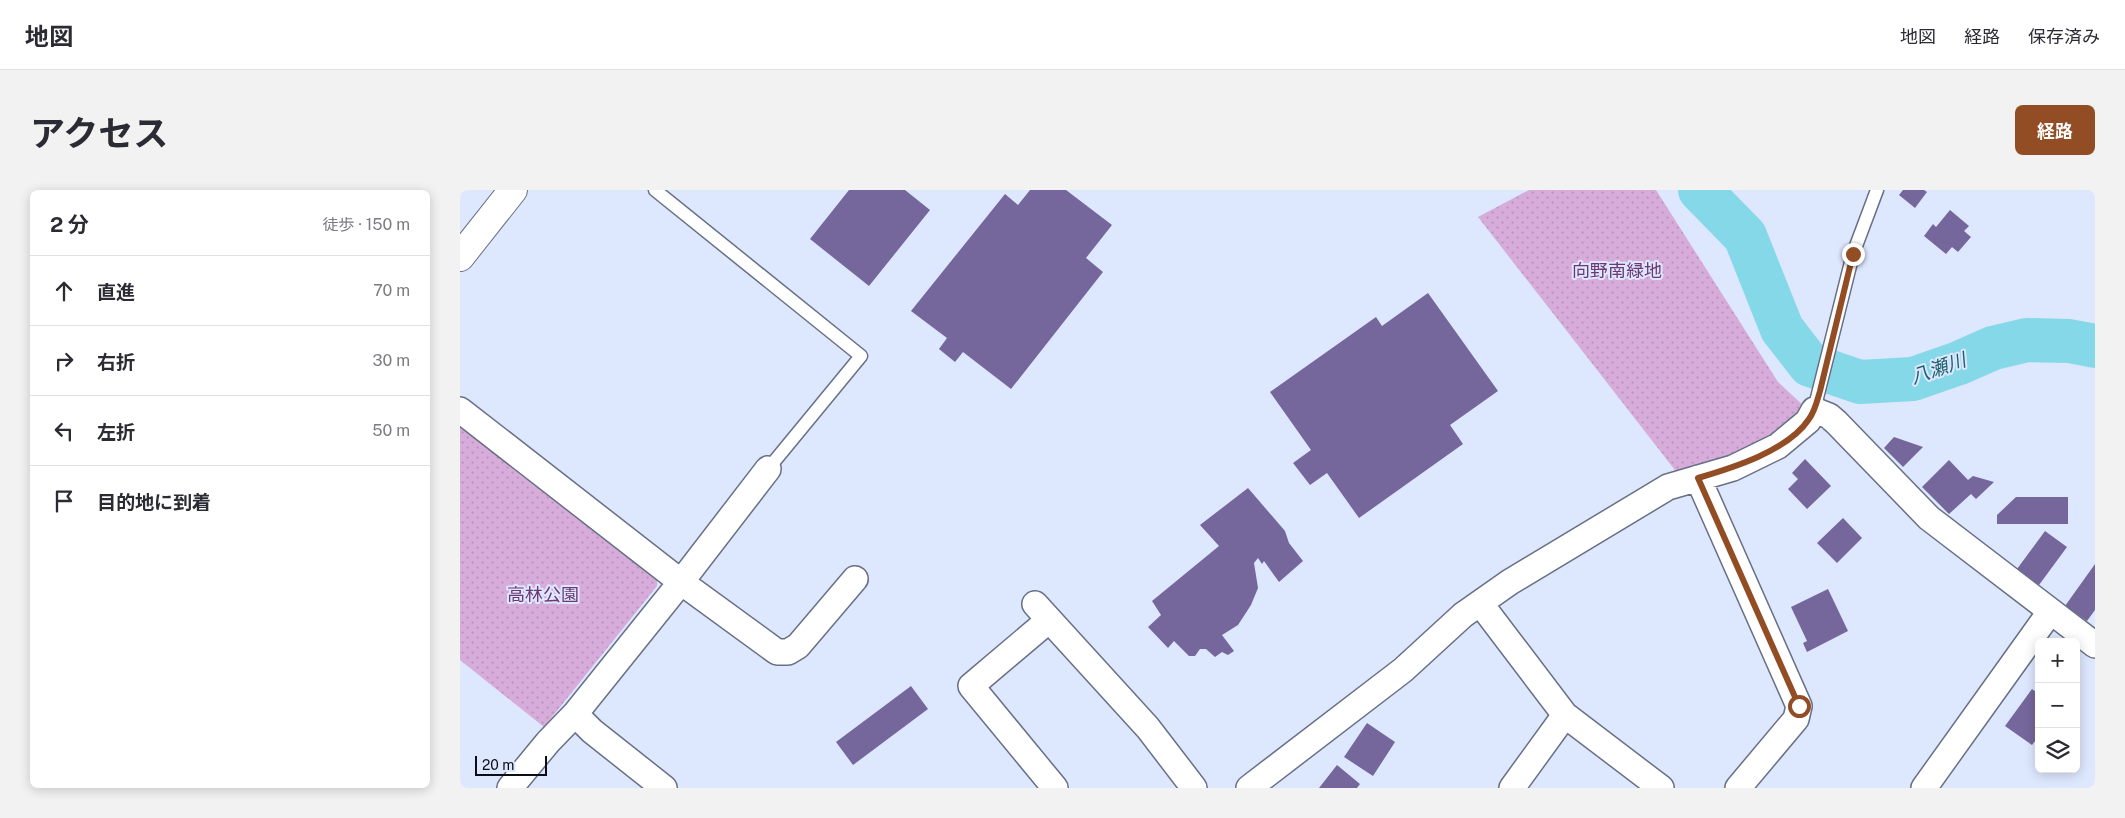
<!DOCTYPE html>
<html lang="ja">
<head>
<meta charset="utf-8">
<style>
  :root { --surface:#fff; --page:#f2f2f3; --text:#2b2b33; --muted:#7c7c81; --line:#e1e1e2; --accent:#934d24 }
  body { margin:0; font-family:"Public Sans","Noto Sans JP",sans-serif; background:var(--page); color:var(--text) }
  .controls { position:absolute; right:15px; bottom:15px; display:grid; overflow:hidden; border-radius:8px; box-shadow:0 2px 12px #0003 }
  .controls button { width:45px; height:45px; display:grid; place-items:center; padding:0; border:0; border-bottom:1px solid var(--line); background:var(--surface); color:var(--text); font:25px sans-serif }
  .scale { position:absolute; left:15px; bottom:12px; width:72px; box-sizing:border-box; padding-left:5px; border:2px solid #0b0e15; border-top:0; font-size:14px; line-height:18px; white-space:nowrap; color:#0b0e15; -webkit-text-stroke:4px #dde7fe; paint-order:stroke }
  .stop { position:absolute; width:15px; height:15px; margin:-11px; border:4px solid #934d24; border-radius:50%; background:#fff }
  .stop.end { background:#934d24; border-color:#fff; box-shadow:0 1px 5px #0008 }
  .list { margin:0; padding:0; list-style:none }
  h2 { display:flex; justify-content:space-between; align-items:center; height:65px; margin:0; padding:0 20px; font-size:21px }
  h2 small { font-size:16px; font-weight:400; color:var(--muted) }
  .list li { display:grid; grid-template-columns:32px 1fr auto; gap:15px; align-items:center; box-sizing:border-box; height:70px; padding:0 20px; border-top:1px solid var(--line) }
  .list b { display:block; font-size:19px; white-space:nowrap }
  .list em { font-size:16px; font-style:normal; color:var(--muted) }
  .icon { flex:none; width:28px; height:28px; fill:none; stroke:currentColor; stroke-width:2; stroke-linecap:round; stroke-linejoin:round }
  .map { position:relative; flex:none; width:1635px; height:598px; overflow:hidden; border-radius:8px }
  header { display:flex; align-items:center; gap:30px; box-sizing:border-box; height:70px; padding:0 25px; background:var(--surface); border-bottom:1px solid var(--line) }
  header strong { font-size:24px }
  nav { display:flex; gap:28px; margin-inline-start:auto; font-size:18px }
  .intro { display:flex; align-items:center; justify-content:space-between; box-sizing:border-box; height:120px; padding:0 30px }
  h1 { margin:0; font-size:35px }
  .button { padding:12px 22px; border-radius:8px; background:var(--accent); color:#fff; font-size:18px; font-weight:700 }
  main { display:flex; gap:30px; padding:0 30px }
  aside { flex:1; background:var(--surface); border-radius:8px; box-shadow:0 2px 12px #0003 }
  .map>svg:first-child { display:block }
  .park { fill:url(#park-dots) }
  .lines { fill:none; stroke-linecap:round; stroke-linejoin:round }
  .river { stroke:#85d8e8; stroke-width:44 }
  .building { fill:#75669c }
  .service-casing { stroke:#687085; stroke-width:15 }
  .minor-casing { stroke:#687085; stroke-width:28 }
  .tertiary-casing { stroke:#687085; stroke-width:30 }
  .service { stroke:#fff; stroke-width:12 }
  .minor { stroke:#fff; stroke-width:25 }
  .tertiary { stroke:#fff; stroke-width:28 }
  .route { stroke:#934d24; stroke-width:6 }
  .labels { text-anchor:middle; stroke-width:4; stroke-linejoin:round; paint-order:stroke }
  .park-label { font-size:18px; fill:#6f3773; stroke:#dde7fe }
  .water-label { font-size:19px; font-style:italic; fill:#1e626d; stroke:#dde7fe }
</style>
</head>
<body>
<header>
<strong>地図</strong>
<nav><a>地図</a><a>経路</a><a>保存済み</a></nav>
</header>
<div class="intro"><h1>アクセス</h1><a class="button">経路</a></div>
<main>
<aside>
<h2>2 分<small>徒歩 · 150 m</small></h2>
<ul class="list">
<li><svg class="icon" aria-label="ahead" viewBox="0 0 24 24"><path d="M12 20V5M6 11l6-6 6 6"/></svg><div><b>直進</b></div><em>70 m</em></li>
<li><svg class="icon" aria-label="right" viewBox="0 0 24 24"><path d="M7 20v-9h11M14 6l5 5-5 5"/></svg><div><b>右折</b></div><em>30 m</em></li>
<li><svg class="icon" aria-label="left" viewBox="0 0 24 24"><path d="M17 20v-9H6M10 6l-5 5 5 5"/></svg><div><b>左折</b></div><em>50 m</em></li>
<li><svg class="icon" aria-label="arrive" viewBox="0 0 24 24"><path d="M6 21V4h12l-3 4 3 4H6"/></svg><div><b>目的地に到着</b></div></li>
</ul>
</aside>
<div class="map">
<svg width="1635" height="598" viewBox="0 0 1635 598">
  <defs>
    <pattern id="park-dots" width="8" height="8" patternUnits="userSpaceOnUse" patternTransform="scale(1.25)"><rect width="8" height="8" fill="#d7acda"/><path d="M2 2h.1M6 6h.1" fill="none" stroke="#b793ba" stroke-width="1.8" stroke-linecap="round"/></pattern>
  </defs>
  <rect width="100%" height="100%" fill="#dde7fe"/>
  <path class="park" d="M 1069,0 L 1196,0 L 1318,192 L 1346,218 L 1337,229 L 1286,262 L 1218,284 L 1018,27 Z
    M 0,237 L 197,386 L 197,396 L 84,537 L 0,470 Z"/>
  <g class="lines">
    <path class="river" d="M 1240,0 L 1285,46 L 1322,139 L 1350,175 L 1400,192 L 1453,189 L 1499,173 L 1533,158 L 1567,150 L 1609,151 L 1635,156"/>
  </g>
  <path class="building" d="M 389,0 L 445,0 L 470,20 L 409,96 L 350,49 Z
    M 570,0 L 606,0 L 652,35 L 626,68 L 643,82 L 551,199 L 503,162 L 495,172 L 479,159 L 487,148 L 451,121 L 545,4 L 558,15 Z
    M 1443,0 L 1464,0 L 1467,2 L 1455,18 L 1439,5 Z
    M 1490,20 L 1509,36 L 1504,41 L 1511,47 L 1498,62 L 1492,57 L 1486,64 L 1464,46 L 1473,34 L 1476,37 Z
    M 968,103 L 1038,201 L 990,235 L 1003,254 L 899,328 L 867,283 L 850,295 L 833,273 L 851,260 L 810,202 L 916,127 L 922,136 Z
    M 1434,247 L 1463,257 L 1443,277 L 1424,258 Z
    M 1345,269 L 1371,296 L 1347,319 L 1328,299 L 1338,289 L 1332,283 Z
    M 1489,270 L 1508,290 L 1513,286 L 1534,292 L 1516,309 L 1511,304 L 1489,324 L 1462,297 Z
    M 788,298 L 825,341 L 829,353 L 843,371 L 819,392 L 804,371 L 802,374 L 798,368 L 794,373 L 798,398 L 791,415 L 778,435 L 762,445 L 774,461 L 768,465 L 762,462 L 755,467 L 746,459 L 740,459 L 735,466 L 729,466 L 714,451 L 708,458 L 688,437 L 701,425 L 692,411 L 759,356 L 740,335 Z
    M 1556,307 L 1608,307 L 1608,334 L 1537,334 L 1537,325 Z
    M 1383,328 L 1402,348 L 1377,373 L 1357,353 Z
    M 1585,341 L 1607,357 L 1579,395 L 1557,379 Z
    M 1635,374 L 1635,420 L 1627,431 L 1605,416 Z
    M 1368,399 L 1388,441 L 1347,462 L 1343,453 L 1347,451 L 1331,417 Z
    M 451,496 L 468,519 L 393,575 L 376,552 Z
    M 1572,499 L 1579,504 L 1579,546 L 1572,555 L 1545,536 Z
    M 907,533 L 935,552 L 913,586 L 884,567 Z
    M 877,575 L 900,594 L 897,598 L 859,598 Z"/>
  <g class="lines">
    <defs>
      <path id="service" d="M 195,0 L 401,166 L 308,279
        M 1354,220 L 1393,64 L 1417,0"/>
      <path id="minor" d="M 0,220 L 221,392 L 317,462 L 328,462 L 338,456 L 395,389
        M 1238,288 L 1339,516 L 1336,529 L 1278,598
        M 1020,413 L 1105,525 L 1201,598
        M 575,414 L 688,538 L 734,598
        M 589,430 L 511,496 L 595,598
        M 115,524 L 132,541 L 204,598
        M 50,598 L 88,552 L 115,524 L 221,392 L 308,279
        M 789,598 L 943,480 L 1003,425 L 1050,392 L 1208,297 L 1273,278 L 1318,256 L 1348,231 L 1354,220 L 1369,226 L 1376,232 L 1469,328 L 1635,455
        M 1052,598 L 1105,525
        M 1464,598 L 1590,422"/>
      <path id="tertiary" d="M 0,67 L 53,0"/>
    </defs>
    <use href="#service" class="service-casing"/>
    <use href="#minor" class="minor-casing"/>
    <use href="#tertiary" class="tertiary-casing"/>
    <use href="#service" class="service"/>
    <use href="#minor" class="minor"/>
    <use href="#tertiary" class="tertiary"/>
  </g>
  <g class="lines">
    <path class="route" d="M 1339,516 L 1238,288 C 1272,278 1328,261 1349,229 C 1355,221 1357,211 1360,201 L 1393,64"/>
  </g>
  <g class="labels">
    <g class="park-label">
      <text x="1157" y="87">向野南緑地</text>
      <text x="83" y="411">高林公園</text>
    </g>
    <g class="water-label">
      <text transform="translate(1478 178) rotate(-19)" y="7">八瀬川</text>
    </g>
  </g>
</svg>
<div class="controls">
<button>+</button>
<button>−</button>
<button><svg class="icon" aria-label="layers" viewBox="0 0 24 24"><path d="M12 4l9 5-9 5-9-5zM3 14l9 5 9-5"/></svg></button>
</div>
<div class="scale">20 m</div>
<div class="stop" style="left:1339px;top:516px"></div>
<div class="stop end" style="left:1393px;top:64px"></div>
</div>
</main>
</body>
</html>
